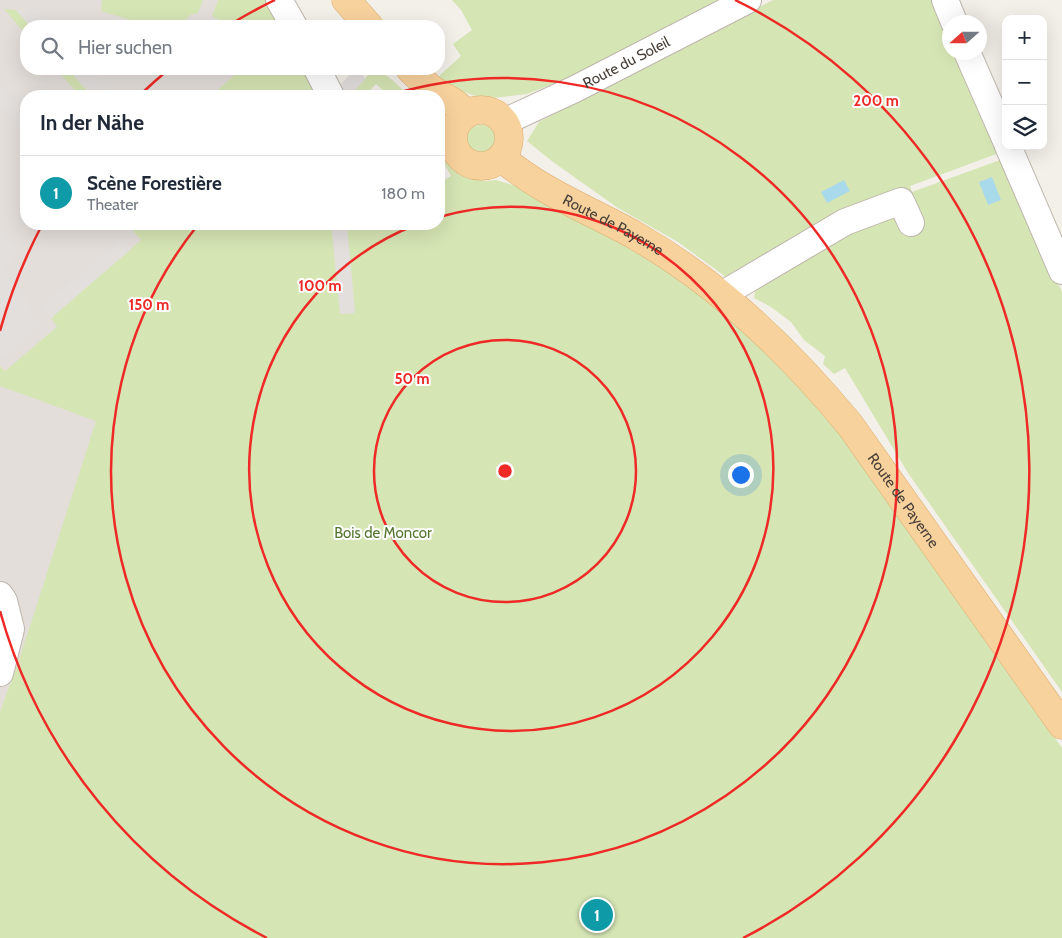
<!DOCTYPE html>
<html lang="de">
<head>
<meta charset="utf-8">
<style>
  :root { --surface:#fff; --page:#f6f6f7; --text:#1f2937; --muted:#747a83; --line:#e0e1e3; --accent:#1a73e8 }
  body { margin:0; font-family:Cabin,sans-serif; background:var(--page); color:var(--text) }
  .controls { position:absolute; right:15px; top:15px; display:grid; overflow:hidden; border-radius:10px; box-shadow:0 5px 20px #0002 }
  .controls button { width:45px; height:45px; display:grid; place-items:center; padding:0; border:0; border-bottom:1px solid var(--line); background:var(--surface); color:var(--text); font:25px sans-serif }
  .compass { position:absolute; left:942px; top:15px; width:45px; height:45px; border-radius:50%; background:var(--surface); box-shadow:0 5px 20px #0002; rotate:249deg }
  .you { position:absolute; left:740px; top:474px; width:18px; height:18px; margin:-12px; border:4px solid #fff; border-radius:50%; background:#1a73e8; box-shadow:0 0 0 8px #1a73e833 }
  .badge { display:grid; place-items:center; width:32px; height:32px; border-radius:50%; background:var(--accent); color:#fff; font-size:16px; font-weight:700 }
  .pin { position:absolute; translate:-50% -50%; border:2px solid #fff; box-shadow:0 1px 5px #0006 }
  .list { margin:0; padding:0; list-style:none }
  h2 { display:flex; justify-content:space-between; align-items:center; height:65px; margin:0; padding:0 20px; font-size:21px }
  h2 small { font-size:16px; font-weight:400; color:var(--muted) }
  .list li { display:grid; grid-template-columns:32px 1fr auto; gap:15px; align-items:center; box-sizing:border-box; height:75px; padding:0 20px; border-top:1px solid var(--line) }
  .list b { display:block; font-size:19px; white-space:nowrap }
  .list p { margin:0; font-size:16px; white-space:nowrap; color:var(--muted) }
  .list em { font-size:16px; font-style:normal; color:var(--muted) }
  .icon { flex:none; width:28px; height:28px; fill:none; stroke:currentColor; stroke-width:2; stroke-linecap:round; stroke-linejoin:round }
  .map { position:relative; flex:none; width:1062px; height:938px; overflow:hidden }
  .search { position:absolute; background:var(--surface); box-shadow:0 5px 20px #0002; left:20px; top:20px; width:425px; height:55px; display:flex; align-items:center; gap:12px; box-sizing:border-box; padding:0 18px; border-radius:20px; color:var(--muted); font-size:19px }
  .panel { position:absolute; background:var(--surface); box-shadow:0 5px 20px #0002; left:20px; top:90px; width:425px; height:140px; border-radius:20px }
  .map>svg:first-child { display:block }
  .industrial { fill:#e3deda }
  .green { fill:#d6e5b4 }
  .parking { fill:#e2dfdd }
  .water { fill:#a9daec }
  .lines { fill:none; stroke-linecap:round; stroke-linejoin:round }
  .minor-casing { stroke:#beb5ac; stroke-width:28 }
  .major-casing { stroke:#ddad6d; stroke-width:29 }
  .minor { stroke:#fff; stroke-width:26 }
  .major { stroke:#f8d29d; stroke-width:28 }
  .ring { fill:none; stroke:#ee2926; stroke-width:2.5 }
  .labels { text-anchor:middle; stroke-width:4; stroke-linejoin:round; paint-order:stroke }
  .street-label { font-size:15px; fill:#473f38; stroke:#fff }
  .park-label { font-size:15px; fill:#53762e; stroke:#fff }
  .centre { fill:#ee2926; stroke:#fff; stroke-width:2.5 }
  .ring-label { font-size:15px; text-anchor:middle; font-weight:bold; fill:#ee2926; stroke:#fff; stroke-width:4; stroke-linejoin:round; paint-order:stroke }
</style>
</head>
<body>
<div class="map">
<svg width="1062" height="938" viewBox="0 0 1062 938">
  <rect width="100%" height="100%" fill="#f3efe9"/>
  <path class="industrial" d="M 0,0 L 268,0 L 277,26 L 26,26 L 26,69 L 291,69 L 301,96 L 26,96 L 26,224 L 215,224 L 20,658 L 0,712 Z"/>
  <path class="green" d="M 102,0 L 203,0 L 198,13 L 190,15 L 181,26 L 150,26 L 101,11 Z
    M 218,0 L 265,0 L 279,26 L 217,26 L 222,21 L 212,16 Z
    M 452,0 L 720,0 L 566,79 L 527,94 L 484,99 L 450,87 L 438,77 L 461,56 L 453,44 L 472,30 L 461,10 Z
    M 773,0 L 934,0 L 949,37 L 950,52 L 956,53 L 999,153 L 910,186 L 912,192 L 1003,159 L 1062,292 L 1062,692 L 908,473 L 845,368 L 834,374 L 823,364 L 825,356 L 804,340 L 791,322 L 771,307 L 754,298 L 756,286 L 726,277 L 678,242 L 618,208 L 553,162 L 527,141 L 539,122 Z
    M 4,9 L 16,10 L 30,26 L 26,26 L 26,35 Z
    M 56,69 L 68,69 L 92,96 L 80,96 Z
    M 242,69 L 309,69 L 324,96 L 217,96 L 214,93 Z
    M 374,72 C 387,71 400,88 409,96 L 390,96 L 376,84 L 365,96 L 350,96 L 369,74 Z
    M466 140a15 15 0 1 1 30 0a15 15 0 1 1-30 0Z
    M 439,135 L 444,154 L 449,163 L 457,171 L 469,178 L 485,181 L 496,180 L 526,189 L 632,247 L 675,275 L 763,346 L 828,417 L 866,465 L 1062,748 L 1062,938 L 0,938 L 0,712 L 20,657 L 96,421 L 0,386 L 0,366 L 5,371 L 57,327 L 51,318 L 141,240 L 127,224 L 439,224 L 439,183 L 451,176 L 440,156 Z"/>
  <path class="parking" d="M 16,10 L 39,10 L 54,26 L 30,26 Z
    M 68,69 L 90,69 L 111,93 L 108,96 L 92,96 Z
    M 355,69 L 360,69 L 365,79 L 350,96 L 341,96 L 337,88 Z
    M 0,86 L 26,117 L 26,135 L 0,104 Z
    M 331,224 L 347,224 L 355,313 L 340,314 Z
    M 0,231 L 19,253 L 1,268 L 26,298 L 32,315 L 41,326 L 0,360 Z
    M 123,238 L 131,249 L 51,318 L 41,307 Z"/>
  <path class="water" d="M 992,177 L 1001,200 L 988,205 L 979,182 Z
    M 844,180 L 850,191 L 827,203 L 821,192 Z"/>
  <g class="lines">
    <defs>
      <g id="minor">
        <path d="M 279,0 L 294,26"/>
        <path d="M 945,0 L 954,22"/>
        <path d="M 967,52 L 1006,141"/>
        <path d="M 317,69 L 331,96"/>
        <path id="s1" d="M 504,122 L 575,89 L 748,0"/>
        <path d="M 1008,146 L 1062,271"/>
        <path d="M 723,294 L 845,222 L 901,201 L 911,223"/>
        <path d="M 0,595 L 4,601 L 11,629 L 0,673"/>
      </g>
      <g id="major">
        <path d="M 346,0 L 369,26"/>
        <path d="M 410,69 L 431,89 L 453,102 L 467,113"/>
        <circle cx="481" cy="138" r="28"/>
        <path id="s2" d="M 502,158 C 541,192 592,211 636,236 C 720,284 789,351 850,425 L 1062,725"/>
      </g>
    </defs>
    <use href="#minor" class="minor-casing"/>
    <use href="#major" class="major-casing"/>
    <use href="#minor" class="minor"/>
    <use href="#major" class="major"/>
  </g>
  <g class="ring">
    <circle cx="505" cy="471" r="131"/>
    <path d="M439 217A262 262 0 1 1 418 224"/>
    <path d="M387 96A393 393 0 1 1 197 226"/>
    <path d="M267 938A524 524 0 0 1 0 611M0 331A524 524 0 0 1 42 225M141 94A524 524 0 0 1 168 70M231 24A524 524 0 0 1 275 0M735 0A524 524 0 0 1 743 938"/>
  </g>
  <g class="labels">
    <g class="street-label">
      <text dy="5" stroke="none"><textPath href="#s1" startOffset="136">Route du Soleil</textPath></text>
      <text dy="5" stroke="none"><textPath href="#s2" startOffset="130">Route de Payerne</textPath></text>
      <text dy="5" stroke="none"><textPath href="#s2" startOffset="535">Route de Payerne</textPath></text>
    </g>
    <g class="park-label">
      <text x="383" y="538">Bois de Moncor</text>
    </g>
  </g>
  <circle cx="505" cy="471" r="8" class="centre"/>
  <g class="ring-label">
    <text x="876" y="106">200 m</text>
    <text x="320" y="291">100 m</text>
    <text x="149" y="310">150 m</text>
    <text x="412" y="384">50 m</text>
  </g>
</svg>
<div class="controls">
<button>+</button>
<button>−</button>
<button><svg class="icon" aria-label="layers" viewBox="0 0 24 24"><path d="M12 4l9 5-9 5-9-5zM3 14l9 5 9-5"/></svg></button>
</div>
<svg class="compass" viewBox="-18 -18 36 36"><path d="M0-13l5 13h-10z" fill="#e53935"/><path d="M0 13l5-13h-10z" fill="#747a83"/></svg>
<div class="you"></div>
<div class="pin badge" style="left:597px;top:915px;background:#0f9aa8">1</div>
<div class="search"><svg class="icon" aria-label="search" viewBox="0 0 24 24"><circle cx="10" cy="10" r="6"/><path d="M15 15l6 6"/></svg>Hier suchen</div>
<section class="panel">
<h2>In der Nähe<small></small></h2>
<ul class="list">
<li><span class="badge" style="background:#0f9aa8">1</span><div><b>Scène Forestière</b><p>Theater</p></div><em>180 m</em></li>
</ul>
</section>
</div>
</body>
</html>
